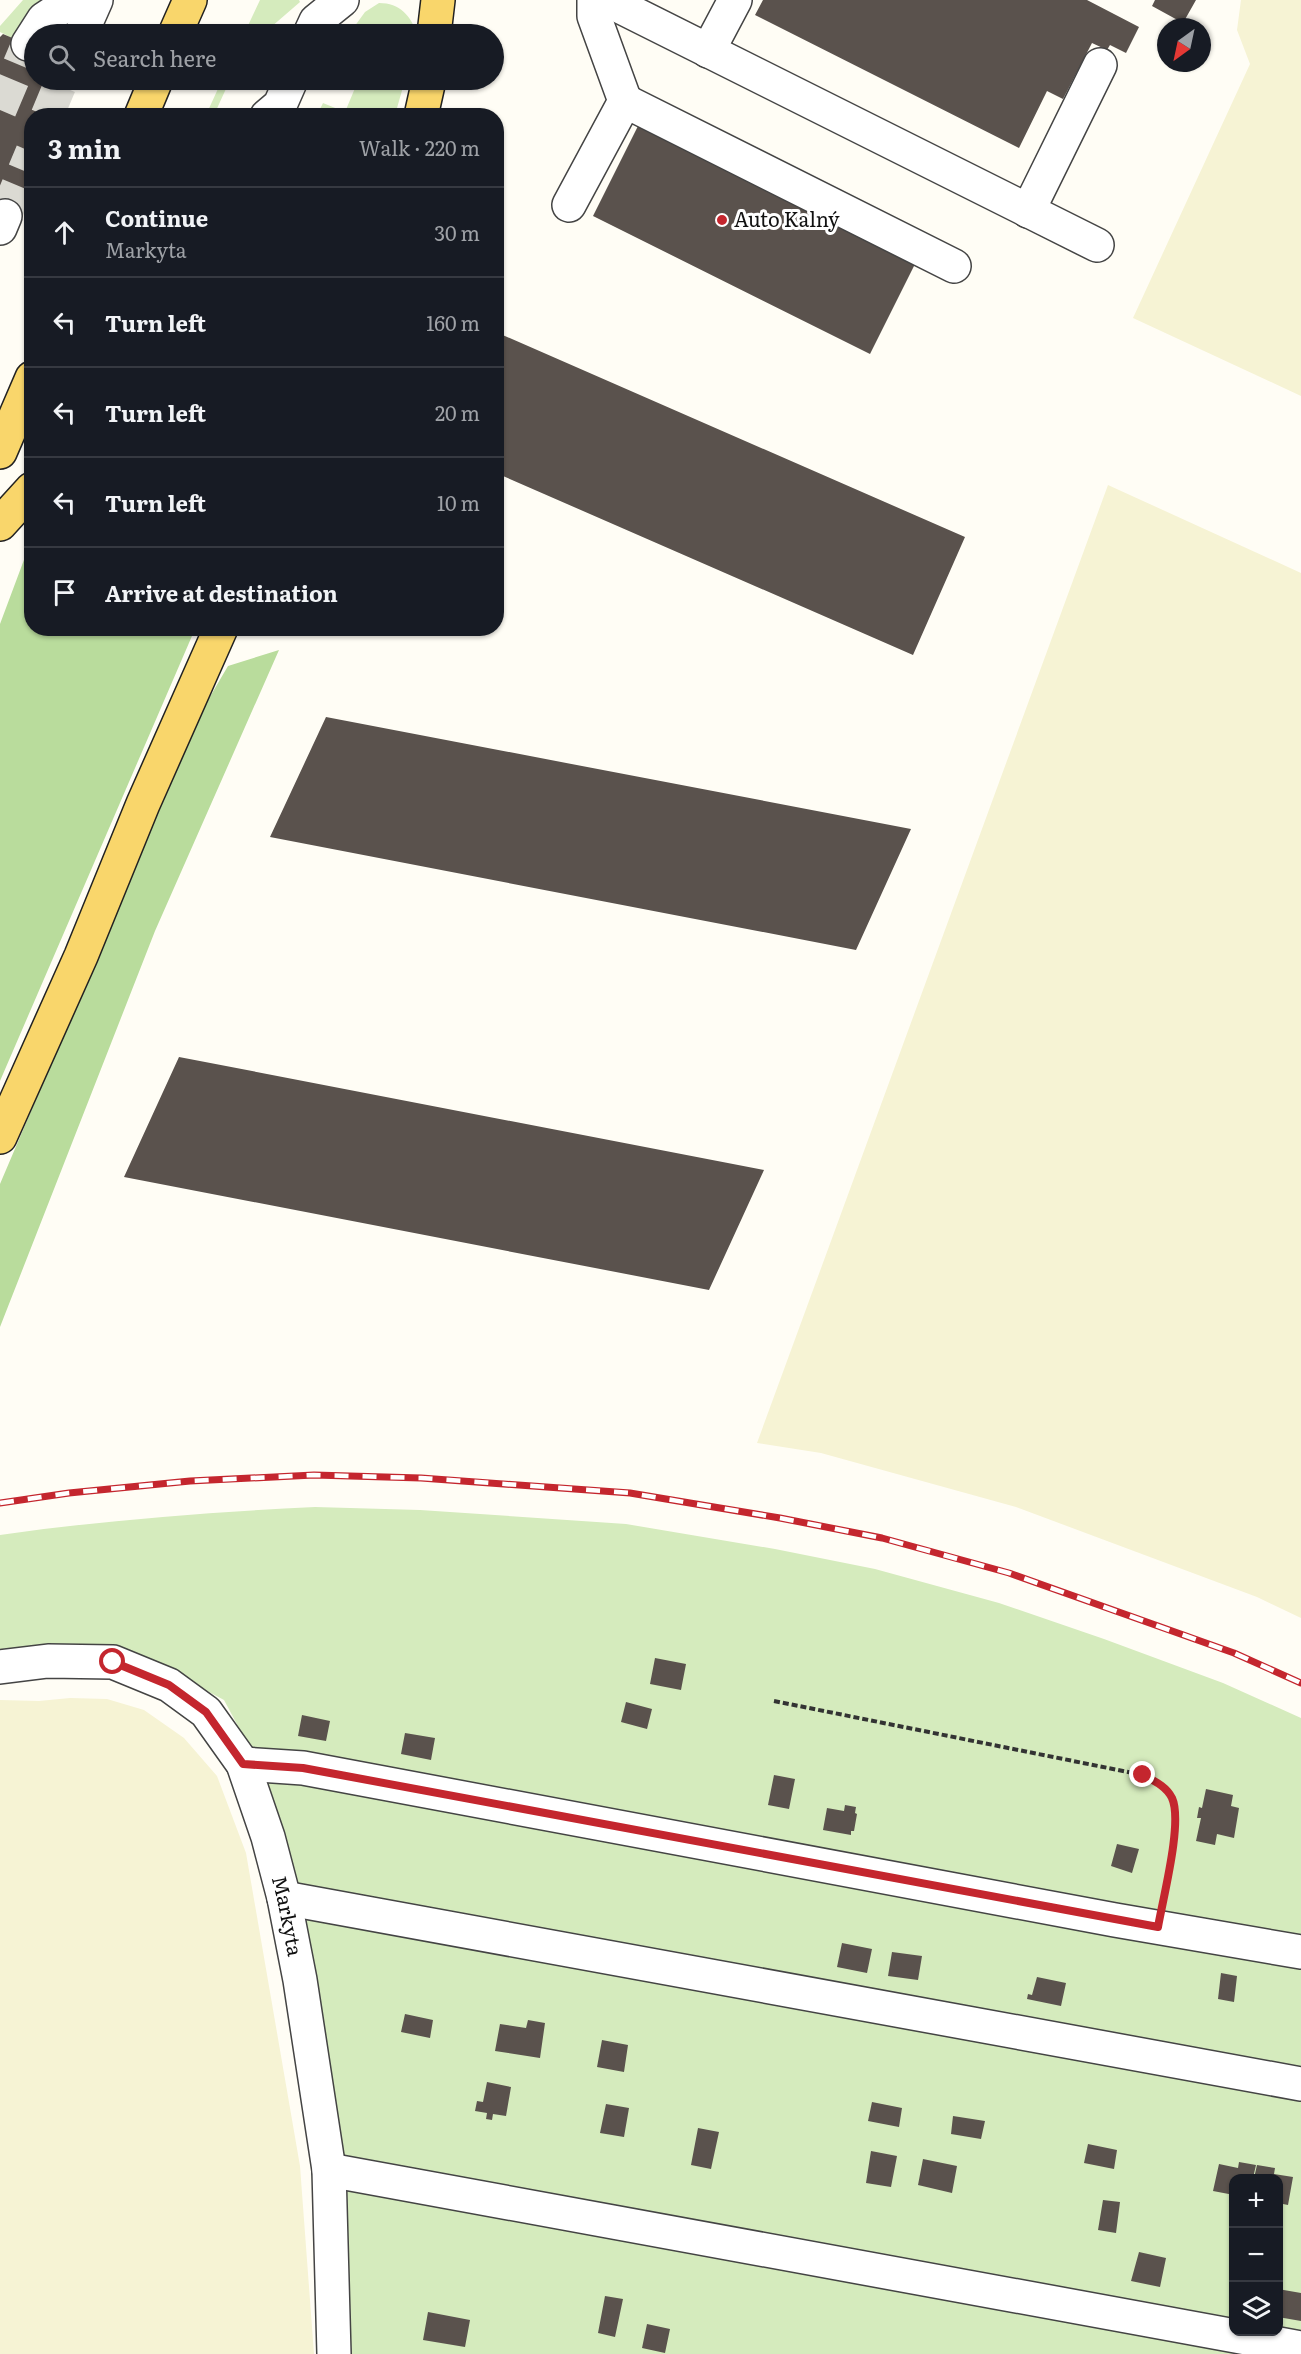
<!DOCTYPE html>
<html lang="en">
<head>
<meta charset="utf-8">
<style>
  :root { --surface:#171b24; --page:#242831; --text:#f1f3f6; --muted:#9ea1a6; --line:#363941 }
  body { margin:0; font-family:Literata,serif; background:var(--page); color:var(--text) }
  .controls { position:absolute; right:18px; bottom:18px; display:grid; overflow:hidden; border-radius:12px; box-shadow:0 2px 4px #0004 }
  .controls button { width:54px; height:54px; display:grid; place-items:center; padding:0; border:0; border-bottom:2px solid var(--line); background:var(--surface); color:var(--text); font:30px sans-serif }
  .compass { position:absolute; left:1157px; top:18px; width:54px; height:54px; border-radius:50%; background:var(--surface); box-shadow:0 2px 4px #0004; rotate:213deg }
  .stop { position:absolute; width:18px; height:18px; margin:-14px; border:4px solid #c4262e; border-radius:50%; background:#fff }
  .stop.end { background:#c4262e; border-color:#fff; box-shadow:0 2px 6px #0008 }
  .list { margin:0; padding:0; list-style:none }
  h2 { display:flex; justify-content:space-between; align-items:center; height:78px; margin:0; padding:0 24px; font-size:26px }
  h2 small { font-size:20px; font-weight:400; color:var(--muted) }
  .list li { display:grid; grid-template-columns:39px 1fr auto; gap:18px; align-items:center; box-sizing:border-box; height:90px; padding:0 24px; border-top:2px solid var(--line) }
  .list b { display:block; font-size:22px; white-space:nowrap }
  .list p { margin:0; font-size:20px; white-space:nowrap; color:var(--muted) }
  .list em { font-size:20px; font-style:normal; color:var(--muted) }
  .icon { flex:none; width:33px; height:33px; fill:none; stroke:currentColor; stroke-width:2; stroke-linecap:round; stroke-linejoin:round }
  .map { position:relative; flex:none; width:1301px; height:2354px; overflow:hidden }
  .search { position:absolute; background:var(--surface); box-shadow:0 2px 4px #0004; left:24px; top:24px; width:480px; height:66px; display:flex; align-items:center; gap:15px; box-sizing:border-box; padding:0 21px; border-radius:33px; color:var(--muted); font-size:22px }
  .panel { position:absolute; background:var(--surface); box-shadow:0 2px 4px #0004; left:24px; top:108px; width:480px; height:528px; border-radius:24px }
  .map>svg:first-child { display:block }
  .farmland { fill:#f6f3d4 }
  .green { fill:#d5ebbd; fill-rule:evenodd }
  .forest { fill:#b9dc9c }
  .building { fill:#5a524d }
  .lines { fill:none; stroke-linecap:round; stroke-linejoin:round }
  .minor-tunnel { stroke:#dbdad3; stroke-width:33; stroke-dasharray:33 16; stroke-linecap:butt }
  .minor-casing { stroke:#444; stroke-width:36 }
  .major-casing { stroke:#222; stroke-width:36 }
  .path { stroke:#333; stroke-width:4; stroke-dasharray:6 3; stroke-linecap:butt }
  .minor { stroke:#fff; stroke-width:33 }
  .major { stroke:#f9d66b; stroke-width:33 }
  .rail-casing { stroke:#c4262e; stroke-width:7 }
  .rail { stroke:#fff; stroke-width:4.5; stroke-dasharray:14; stroke-linecap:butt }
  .route { stroke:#c4262e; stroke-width:8 }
  .poi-dot { fill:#c4262e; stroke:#fff; stroke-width:2 }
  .labels { text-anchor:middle; stroke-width:6; stroke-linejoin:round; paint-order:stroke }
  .poi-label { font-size:20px; fill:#111; stroke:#fff; text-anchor:start }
  .street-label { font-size:20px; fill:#111; stroke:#fff }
</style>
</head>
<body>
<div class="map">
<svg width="1301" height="2354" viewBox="0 0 1301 2354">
  <rect width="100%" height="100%" fill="#fffdf5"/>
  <path class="farmland" d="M 1241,0 L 1301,0 L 1301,396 L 1133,318 L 1250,64 L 1237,30 Z
    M 1108,485 L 1301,573 L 1301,1618 L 1257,1597 L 1016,1507 L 821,1453 L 757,1443 Z
    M 70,1698 L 107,1699 L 144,1710 L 184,1738 L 217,1776 L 246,1853 L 300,2166 L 314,2354 L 0,2354 L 0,1700 L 39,1701 Z"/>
  <path class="green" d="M 23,0 L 47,0 L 18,41 L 0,32 L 0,26 Z
    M 260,0 L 299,0 L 300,2 L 263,34 L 244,34 Z
    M 379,3 C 400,3 411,16 417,34 L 349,34 L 365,12 Z
    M 222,80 L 230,80 L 214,115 L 206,115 Z
    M 356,80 L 405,80 L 395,115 L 317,115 L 323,103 L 345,112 L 358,81 Z
    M 315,1507 L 420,1510 L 626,1524 L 775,1549 L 875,1569 L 999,1603 L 1104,1639 L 1223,1683 L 1301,1718 L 1301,2354 L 334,2354 L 284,1898 L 268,1782 L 224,1700 L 153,1662 L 55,1648 L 0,1649 L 0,1535 C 105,1520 209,1512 315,1507 ZM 1234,2178 L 1278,2178 L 1278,2332 L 1234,2332 Z"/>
  <path class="forest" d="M 31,541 L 32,628 L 195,629 L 0,1081 L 0,624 Z
    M 279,650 L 155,931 L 0,1327 L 0,1184 L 201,712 L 228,666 Z"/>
  <path class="building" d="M 763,0 L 1087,0 L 1139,27 L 1126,53 L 1110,45 L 1107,50 L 1092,43 L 1063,99 L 1047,91 L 1019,148 L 755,15 Z
    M 1155,0 L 1196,0 L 1183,23 L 1152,6 Z
    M 3,34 L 34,47 L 34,80 L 72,80 L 57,116 L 32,116 L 32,178 L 14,220 L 0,214 L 0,37 Z
    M 638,126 L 915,264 L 870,354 L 593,216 Z
    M 498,333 L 965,537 L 913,655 L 496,473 Z
    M 326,717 L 911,829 L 856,950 L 270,837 Z
    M 179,1057 L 764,1170 L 709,1290 L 124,1177 Z
    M 655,1658 L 686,1664 L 681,1690 L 650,1684 Z
    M 626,1702 L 652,1709 L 647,1729 L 621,1722 Z
    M 302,1715 L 330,1721 L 326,1741 L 298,1736 Z
    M 405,1733 L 435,1738 L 431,1760 L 401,1754 Z
    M 774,1775 L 795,1779 L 789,1809 L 768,1805 Z
    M 1206,1789 L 1233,1795 L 1231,1806 L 1239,1808 L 1234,1838 L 1217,1834 L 1215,1845 L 1196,1841 L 1201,1818 L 1197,1818 L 1199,1807 L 1202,1808 Z
    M 845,1805 L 856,1807 L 855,1813 L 857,1814 L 854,1831 L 851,1831 L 851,1835 L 823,1830 L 827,1808 L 844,1811 Z
    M 1117,1844 L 1139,1849 L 1132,1873 L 1111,1866 Z
    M 842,1943 L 872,1949 L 867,1973 L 837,1967 Z
    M 892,1952 L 922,1956 L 918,1980 L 888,1976 Z
    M 1221,1973 L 1237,1976 L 1234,2002 L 1218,1999 Z
    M 1037,1977 L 1066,1983 L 1061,2006 L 1027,1999 L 1028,1994 L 1032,1995 Z
    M 405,2014 L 433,2020 L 430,2038 L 401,2032 Z
    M 528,2020 L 545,2023 L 540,2058 L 495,2051 L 500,2024 L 526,2028 Z
    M 602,2040 L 628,2045 L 624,2072 L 597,2067 Z
    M 487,2082 L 511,2087 L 506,2116 L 493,2114 L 492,2120 L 486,2119 L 487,2113 L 475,2111 L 477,2101 L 483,2102 Z
    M 872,2102 L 902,2108 L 899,2127 L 868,2121 Z
    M 606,2104 L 629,2108 L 624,2137 L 600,2133 Z
    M 953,2116 L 985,2121 L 981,2139 L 951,2134 Z
    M 698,2128 L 719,2132 L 711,2169 L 691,2165 Z
    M 1088,2144 L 1117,2150 L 1114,2169 L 1084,2163 Z
    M 871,2151 L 897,2156 L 891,2187 L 866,2183 Z
    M 923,2159 L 957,2166 L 952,2193 L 918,2185 Z
    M 1239,2162 L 1256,2165 L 1253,2178 L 1234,2178 L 1234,2195 L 1213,2191 L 1219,2164 L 1238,2168 Z
    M 1257,2165 L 1275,2168 L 1274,2174 L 1293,2177 L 1288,2205 L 1278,2203 L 1278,2178 L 1254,2178 Z
    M 1103,2200 L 1120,2202 L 1116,2233 L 1098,2230 Z
    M 1139,2252 L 1166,2258 L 1160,2287 L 1131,2281 Z
    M 1278,2289 L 1301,2293 L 1301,2321 L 1278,2317 Z
    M 605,2296 L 623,2299 L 615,2337 L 598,2333 Z
    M 428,2312 L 470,2320 L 465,2347 L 423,2340 Z
    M 647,2324 L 670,2329 L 665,2353 L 642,2348 Z"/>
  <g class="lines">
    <path class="minor-tunnel" d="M 0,110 L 28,44
      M 47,116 L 62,80
      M 5,216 L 32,152"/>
    <defs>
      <g id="minor">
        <path d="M 607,0 L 1097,245"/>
        <path d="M 81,34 L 96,0"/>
        <path d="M 310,34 L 316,21 L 342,0"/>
        <path d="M 28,44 L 44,19 L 73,0"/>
        <path d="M 708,51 L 735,0"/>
        <path d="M 625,101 L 954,266"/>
        <path d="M 267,116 L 280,105 L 291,80"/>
        <path d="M 569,205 L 625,101 L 594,16 L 594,0"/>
        <path d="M 1028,211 L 1100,65"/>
        <path d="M 0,228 L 5,216"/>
        <path id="s1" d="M 0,1667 L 48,1661 L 113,1662 L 169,1685 L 206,1712 L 243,1764 L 268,1837 L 284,1898 L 300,1980 L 329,2170 L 334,2354"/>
        <path d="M 243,1764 L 303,1768 L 1115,1920 L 1301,1952"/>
        <path d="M 284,1898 L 1301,2084"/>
        <path d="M 329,2170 L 1301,2348"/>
      </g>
      <path id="major" d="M 175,34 L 190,0
        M 434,34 L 438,0
        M 141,116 L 156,80
        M 421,116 L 429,80
        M 0,452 L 32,378
        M 0,524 L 32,489
        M 0,1137 L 81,956 L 143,804 L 221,628"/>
    </defs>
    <use href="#minor" class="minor-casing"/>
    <use href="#major" class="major-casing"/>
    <path class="path" d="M 774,1701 L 1143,1775 C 1154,1781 1167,1786 1172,1798 C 1183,1822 1169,1866 1164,1891"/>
    <use href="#minor" class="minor"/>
    <use href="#major" class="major"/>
    <defs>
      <path id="rail" d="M 0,1503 L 69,1493 L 190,1481 L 314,1475 L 421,1478 L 630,1493 L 780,1518 L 882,1538 L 1009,1573 L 1234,1653 L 1301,1683"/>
    </defs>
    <use href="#rail" class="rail-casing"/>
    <use href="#rail" class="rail"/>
  </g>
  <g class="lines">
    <path class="route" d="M 113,1662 L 169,1685 L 206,1712 L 243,1764 L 303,1768 L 1158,1927 C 1163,1898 1183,1822 1172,1798 C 1166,1786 1154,1781 1143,1775"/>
  </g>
  <circle class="poi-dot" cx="722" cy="220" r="6"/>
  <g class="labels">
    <g class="poi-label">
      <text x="734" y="227">Auto Kalný</text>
    </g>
    <g class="street-label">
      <text dy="7" stroke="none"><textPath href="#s1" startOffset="442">Markyta</textPath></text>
    </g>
  </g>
</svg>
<div class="controls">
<button>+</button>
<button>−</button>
<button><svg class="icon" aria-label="layers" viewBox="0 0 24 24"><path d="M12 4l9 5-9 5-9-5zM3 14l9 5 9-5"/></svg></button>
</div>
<svg class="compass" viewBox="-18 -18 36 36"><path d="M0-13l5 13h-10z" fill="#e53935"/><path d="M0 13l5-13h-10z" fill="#9ea1a6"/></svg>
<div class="stop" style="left:113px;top:1662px"></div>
<div class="stop end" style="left:1143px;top:1775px"></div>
<div class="search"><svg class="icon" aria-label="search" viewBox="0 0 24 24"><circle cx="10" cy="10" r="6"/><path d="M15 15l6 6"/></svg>Search here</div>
<section class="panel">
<h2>3 min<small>Walk · 220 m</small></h2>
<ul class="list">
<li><svg class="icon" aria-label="ahead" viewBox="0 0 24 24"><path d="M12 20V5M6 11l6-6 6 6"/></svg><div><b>Continue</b><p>Markyta</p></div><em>30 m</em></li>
<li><svg class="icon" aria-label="left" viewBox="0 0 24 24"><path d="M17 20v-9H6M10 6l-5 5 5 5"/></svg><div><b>Turn left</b></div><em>160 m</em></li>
<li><svg class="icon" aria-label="left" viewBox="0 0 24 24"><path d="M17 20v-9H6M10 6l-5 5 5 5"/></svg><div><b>Turn left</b></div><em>20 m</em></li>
<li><svg class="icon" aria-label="left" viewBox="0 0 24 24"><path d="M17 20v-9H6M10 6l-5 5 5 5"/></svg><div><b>Turn left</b></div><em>10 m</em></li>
<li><svg class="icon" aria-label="arrive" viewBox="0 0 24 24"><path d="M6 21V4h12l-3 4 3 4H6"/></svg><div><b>Arrive at destination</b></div></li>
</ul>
</section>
</div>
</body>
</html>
